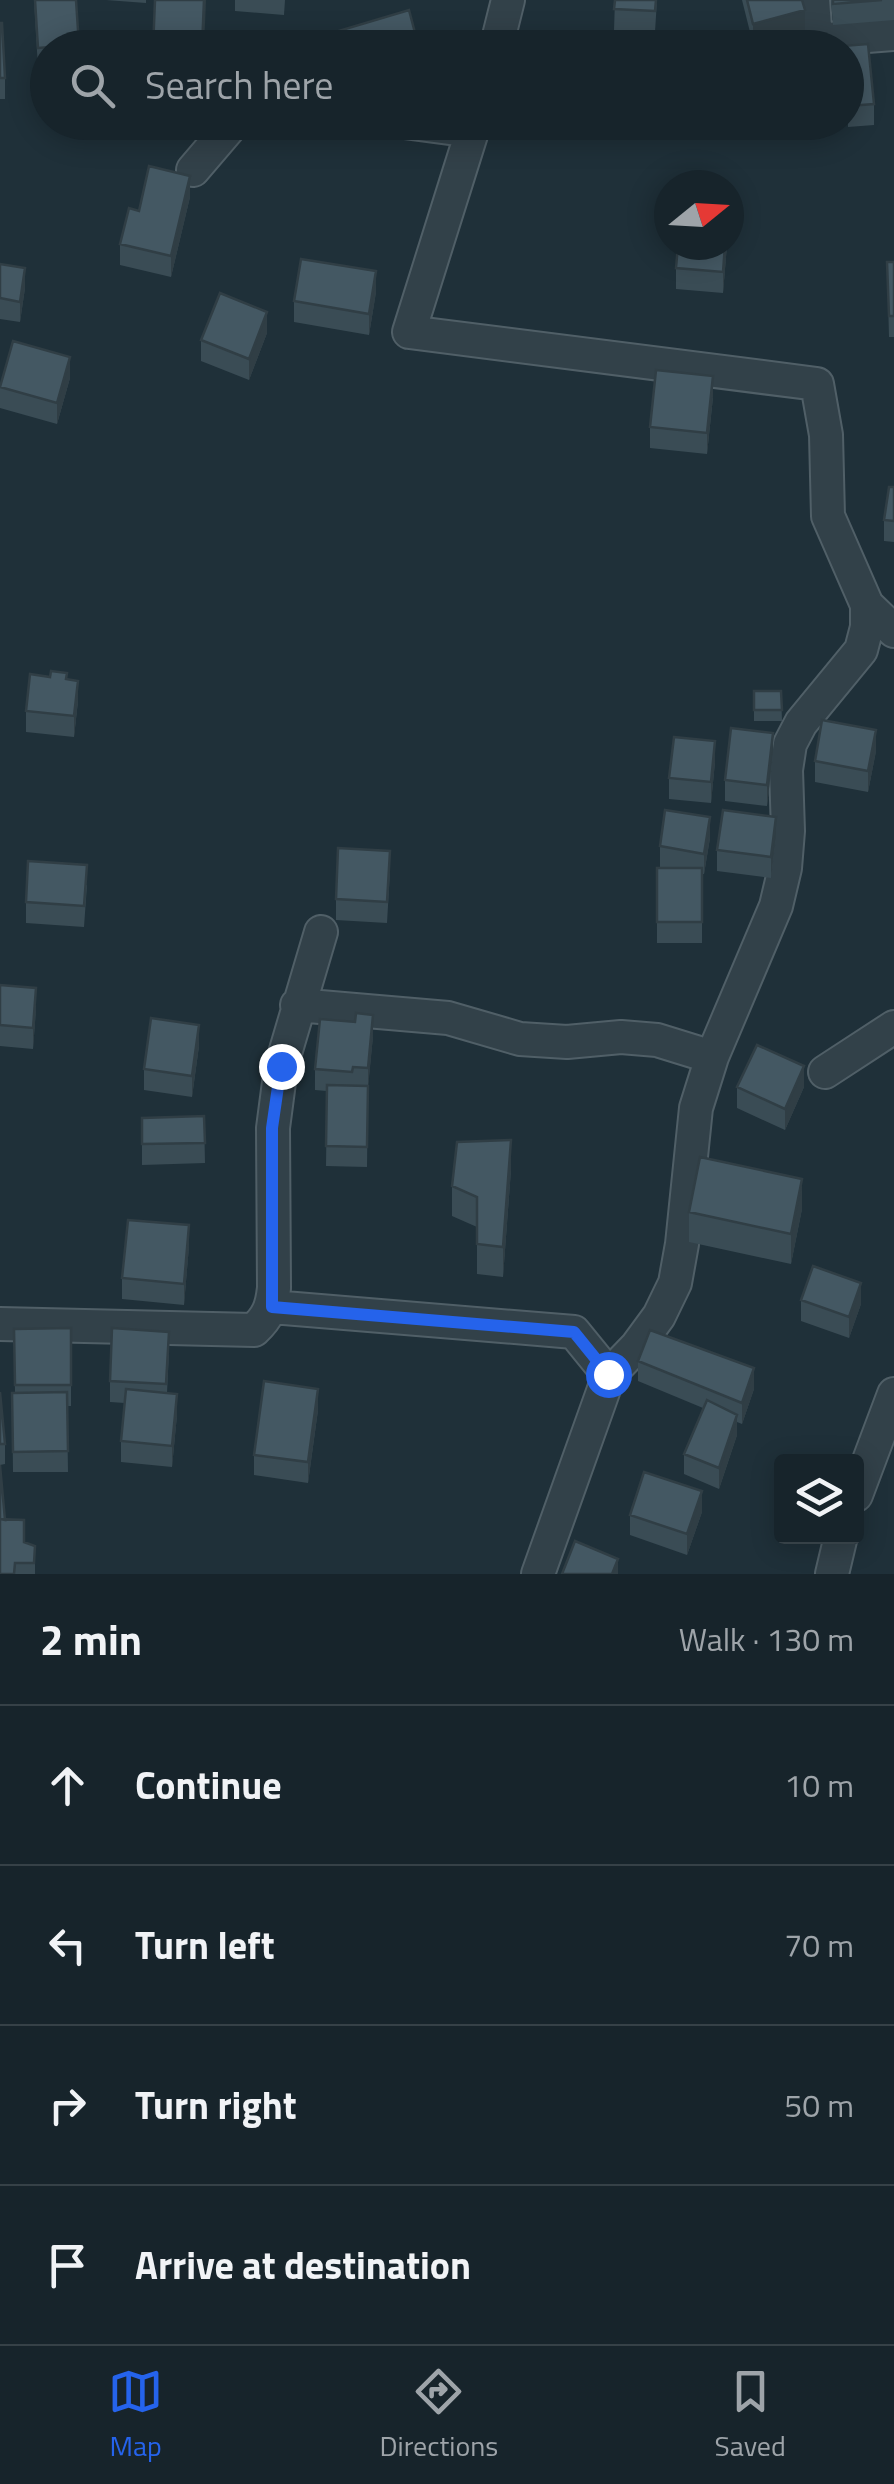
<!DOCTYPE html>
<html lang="en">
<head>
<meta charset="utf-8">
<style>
  :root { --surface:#17242b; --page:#202c33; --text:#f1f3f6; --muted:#9ea4a9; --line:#364147; --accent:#2563eb }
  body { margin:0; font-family:"Titillium Web",sans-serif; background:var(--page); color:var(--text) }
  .controls { position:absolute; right:30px; bottom:30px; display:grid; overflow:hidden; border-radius:10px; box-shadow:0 5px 25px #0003 }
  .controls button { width:90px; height:90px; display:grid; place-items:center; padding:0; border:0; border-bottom:2px solid var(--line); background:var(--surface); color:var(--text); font:50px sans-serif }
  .compass { position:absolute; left:654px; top:170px; width:90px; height:90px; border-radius:50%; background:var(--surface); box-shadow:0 5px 25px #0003; rotate:72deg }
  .stop { position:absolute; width:30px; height:30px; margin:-22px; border:8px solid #2563eb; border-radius:50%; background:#fff }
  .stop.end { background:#2563eb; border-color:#fff; box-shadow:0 2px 10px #0008 }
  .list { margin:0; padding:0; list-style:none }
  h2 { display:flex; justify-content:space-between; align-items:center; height:130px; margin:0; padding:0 40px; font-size:42px }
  h2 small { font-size:32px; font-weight:400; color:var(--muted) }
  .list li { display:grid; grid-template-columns:65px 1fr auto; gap:30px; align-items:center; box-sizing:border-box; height:160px; padding:0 40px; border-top:2px solid var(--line) }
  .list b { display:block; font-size:38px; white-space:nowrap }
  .list em { font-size:32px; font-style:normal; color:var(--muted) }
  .icon { flex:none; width:55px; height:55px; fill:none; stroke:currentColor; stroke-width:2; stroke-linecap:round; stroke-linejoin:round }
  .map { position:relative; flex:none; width:894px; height:1574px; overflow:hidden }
  .search { position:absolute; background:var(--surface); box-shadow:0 5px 25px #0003; left:30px; right:30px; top:30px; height:110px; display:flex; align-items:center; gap:25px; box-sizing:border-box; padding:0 35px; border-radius:55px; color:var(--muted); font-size:38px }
  .sheet { height:770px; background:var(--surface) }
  nav { display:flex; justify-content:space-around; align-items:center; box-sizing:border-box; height:140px; border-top:2px solid var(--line); background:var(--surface); font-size:28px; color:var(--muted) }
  nav a { display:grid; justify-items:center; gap:5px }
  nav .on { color:var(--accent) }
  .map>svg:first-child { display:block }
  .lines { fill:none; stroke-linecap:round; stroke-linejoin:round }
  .minor-casing { stroke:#505f67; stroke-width:36 }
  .minor { stroke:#324149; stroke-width:32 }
  .wall { fill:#3a4c55 }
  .shaded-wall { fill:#303e45 }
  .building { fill:#445863; stroke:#303e45; stroke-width:2.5 }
  .route { stroke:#2563eb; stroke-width:12 }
</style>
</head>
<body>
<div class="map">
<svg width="894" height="1574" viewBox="0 0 894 1574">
  <rect width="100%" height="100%" fill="#1f3039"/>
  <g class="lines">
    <defs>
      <path id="minor" d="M 813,0 L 816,40 L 894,34
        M 496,48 L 508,0
        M 404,122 L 472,131
        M 475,122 L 409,332 L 817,384 L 826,435 L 828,516 L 867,605 L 894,631
        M 193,170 L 234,122
        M 297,1005 L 448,1018 L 520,1039 L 567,1042 L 621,1037 L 657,1040 L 712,1057
        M 825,1072 L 894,1027
        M 272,1307 L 574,1332 L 609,1375
        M 0,1324 L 254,1330 C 268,1317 272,1307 274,1288 L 273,1128 L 281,1067 L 321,932
        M 856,1495 L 894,1394
        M 538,1574 L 609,1375 L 637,1346 L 659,1316 L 675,1283 L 682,1244 L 696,1108 L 712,1057 L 776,906 L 785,868 L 788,831 L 786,770 L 790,744 L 801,723 L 861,650 L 867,627 L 867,605
        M 832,1574 L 841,1536"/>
    </defs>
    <use href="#minor" class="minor-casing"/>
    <use href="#minor" class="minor"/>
  </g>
  <path class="wall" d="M 34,0 L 76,0 L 79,48 L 48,48 L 48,68 L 38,68 Z
    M 106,0 L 146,0 L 146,3 Z
    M 235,0 L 285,0 L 284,15 L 235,11 Z
    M 615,0 L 657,0 L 655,32 L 614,30 Z
    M 742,0 L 802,0 L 805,30 L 753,44 Z
    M 831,0 L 894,0 L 894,20 L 833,25 Z
    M 0,23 L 5,78 L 5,99 L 0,99 Z
    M 846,48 L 874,104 L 874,125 L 848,127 Z
    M 190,197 L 171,277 L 120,265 L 120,244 L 139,211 Z
    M 727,245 L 723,293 L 676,289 L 676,268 Z
    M 887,262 L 894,262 L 894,337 L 889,337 Z
    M 0,264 L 25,288 L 20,322 L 0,319 Z
    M 376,292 L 369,335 L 294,322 L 294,301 Z
    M 267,333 L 249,380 L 201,361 L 201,340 Z
    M 70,378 L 57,424 L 0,408 L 0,387 Z
    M 713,397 L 707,454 L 650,448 L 650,427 Z
    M 894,487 L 894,542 L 884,541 L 884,520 Z
    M 67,679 L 78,701 L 74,737 L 26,732 L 26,711 Z
    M 754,691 L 781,691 L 782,721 L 754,721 Z
    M 876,751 L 868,792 L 815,782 L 815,761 Z
    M 773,754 L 767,806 L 725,801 L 725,780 Z
    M 715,762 L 711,803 L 669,799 L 669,778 Z
    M 710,838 L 704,874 L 702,874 L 702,943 L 657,943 L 657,868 L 660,867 L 660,846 Z
    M 776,838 L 771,878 L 717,871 L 717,850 Z
    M 390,871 L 387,923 L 336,920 L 336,899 Z
    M 87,885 L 84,927 L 26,923 L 26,902 Z
    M 0,985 L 36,1009 L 33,1049 L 0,1046 Z
    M 373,1036 L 368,1086 L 367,1167 L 326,1166 L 327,1091 L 315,1090 L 315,1069 Z
    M 199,1046 L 192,1097 L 144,1090 L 144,1069 Z
    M 737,1087 L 804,1087 L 785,1130 L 737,1108 Z
    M 204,1116 L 205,1163 L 142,1165 L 142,1118 Z
    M 511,1170 L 503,1277 L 477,1274 L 477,1227 L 452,1216 L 452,1186 Z
    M 802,1209 L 791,1264 L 689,1242 L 689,1212 Z
    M 189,1246 L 184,1305 L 122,1299 L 122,1278 Z
    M 801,1300 L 861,1304 L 849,1338 L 801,1321 Z
    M 71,1328 L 71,1406 L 67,1406 L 68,1472 L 13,1472 L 12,1393 L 15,1393 L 14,1329 Z
    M 169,1352 L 167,1393 L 177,1415 L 172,1467 L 121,1462 L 121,1441 L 125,1403 L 110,1402 L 110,1381 Z
    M 638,1361 L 754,1389 L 742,1424 L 737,1422 L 737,1435 L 719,1489 L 684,1474 L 684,1454 L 703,1408 L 638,1381 Z
    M 0,1392 L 5,1444 L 5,1464 L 0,1465 Z
    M 318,1410 L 308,1483 L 254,1475 L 254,1455 Z
    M 702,1512 L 687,1555 L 630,1535 L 630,1515 Z
    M 5,1520 L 24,1542 L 35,1546 L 35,1574 L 0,1574 Z"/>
  <path class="shaded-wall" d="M 204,0 L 206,0 L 204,48 L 202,48 Z
    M 805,10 L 805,30 L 753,44 L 753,24 Z
    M 190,176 L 190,197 L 171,277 L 171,256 Z
    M 725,245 L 727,245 L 723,293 L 723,272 Z
    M 25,268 L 25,288 L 20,322 L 20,302 Z
    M 376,271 L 376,292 L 369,335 L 369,314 Z
    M 267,312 L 267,333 L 249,380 L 249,359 Z
    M 70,357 L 70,378 L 57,424 L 57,403 Z
    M 713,376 L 713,397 L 707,454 L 707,433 Z
    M 78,681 L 78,701 L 74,737 L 74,716 Z
    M 876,730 L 876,751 L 868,792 L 868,771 Z
    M 773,733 L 773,754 L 767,806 L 767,785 Z
    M 715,741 L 715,762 L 711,803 L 711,782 Z
    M 710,817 L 710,838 L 704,874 L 704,854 Z
    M 776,817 L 776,838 L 771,878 L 771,857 Z
    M 36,988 L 36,1009 L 33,1049 L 33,1028 Z
    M 373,1015 L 373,1036 L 368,1089 L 368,1068 Z
    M 199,1025 L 199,1046 L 192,1097 L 192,1076 Z
    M 804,1066 L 804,1087 L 785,1130 L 785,1109 Z
    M 511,1140 L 511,1170 L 503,1277 L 503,1247 Z
    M 802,1179 L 802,1209 L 791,1264 L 791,1234 Z
    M 189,1225 L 189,1246 L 184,1305 L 184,1284 Z
    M 861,1283 L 861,1304 L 849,1338 L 849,1317 Z
    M 754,1368 L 754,1389 L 742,1424 L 742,1403 Z
    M 318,1389 L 318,1410 L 308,1483 L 308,1462 Z
    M 177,1394 L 177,1415 L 172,1467 L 172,1446 Z
    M 737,1415 L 737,1435 L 719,1489 L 719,1468 Z
    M 702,1491 L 702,1512 L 687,1555 L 687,1534 Z
    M 618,1559 L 618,1574 L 612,1574 Z"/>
  <path class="building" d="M 35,0 L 76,0 L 79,45 L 38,48 Z
    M 155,0 L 204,0 L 202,48 L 153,48 Z
    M 615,0 L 656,0 L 655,11 L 614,9 Z
    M 747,0 L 802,0 L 805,10 L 753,24 Z
    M 833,0 L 882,0 L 833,4 Z
    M 409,10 L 419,48 L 340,48 L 335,32 Z
    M 0,23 L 2,23 L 5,78 L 0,78 Z
    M 868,44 L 874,104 L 848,106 L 846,48 L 843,48 L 842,46 Z
    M 149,166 L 190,176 L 171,256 L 120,244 L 129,208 L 139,211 Z
    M 678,245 L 725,245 L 723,272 L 676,268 Z
    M 301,259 L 376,271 L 369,314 L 294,301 Z
    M 887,262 L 894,262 L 894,316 L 889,316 Z
    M 0,264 L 25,268 L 20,302 L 0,298 Z
    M 220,293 L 267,312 L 249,359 L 201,340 Z
    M 13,341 L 70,357 L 57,403 L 0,387 Z
    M 656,370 L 713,376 L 707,433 L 650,427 Z
    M 889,487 L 894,487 L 894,521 L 884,520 Z
    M 51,671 L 67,673 L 66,679 L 78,681 L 74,716 L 26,711 L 30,674 L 50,677 Z
    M 754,691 L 781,691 L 782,710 L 754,710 Z
    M 822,720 L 876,730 L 868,771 L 815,761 Z
    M 731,728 L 773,733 L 767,785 L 725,780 Z
    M 674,737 L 715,741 L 711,782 L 669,778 Z
    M 665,810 L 710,817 L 704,854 L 660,846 Z
    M 723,810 L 776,817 L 771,857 L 717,850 Z
    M 338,848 L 390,851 L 387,902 L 336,899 Z
    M 28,861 L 87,865 L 84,906 L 26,902 Z
    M 657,868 L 702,868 L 702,922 L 657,922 Z
    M 0,985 L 36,988 L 33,1028 L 0,1025 Z
    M 356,1013 L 373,1015 L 368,1068 L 353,1067 L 352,1072 L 315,1069 L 320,1019 L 355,1022 Z
    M 151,1018 L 199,1025 L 192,1076 L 144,1069 Z
    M 757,1045 L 804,1066 L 785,1109 L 737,1087 Z
    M 327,1085 L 368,1086 L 367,1147 L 326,1146 Z
    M 204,1116 L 205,1143 L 142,1144 L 142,1118 Z
    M 511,1140 L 503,1247 L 477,1244 L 477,1197 L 452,1186 L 457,1142 Z
    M 700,1157 L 802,1179 L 791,1234 L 689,1212 Z
    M 128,1220 L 189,1225 L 184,1284 L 122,1278 Z
    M 813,1266 L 861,1283 L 849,1317 L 801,1300 Z
    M 71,1328 L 71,1385 L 15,1385 L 14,1329 Z
    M 112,1328 L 169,1332 L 166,1384 L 110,1381 Z
    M 650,1330 L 754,1368 L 742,1403 L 638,1361 Z
    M 264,1381 L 318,1389 L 308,1462 L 254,1455 Z
    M 126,1389 L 177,1394 L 172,1446 L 121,1441 Z
    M 0,1392 L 5,1444 L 0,1444 Z
    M 67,1392 L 68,1451 L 13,1452 L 12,1393 Z
    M 707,1400 L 737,1415 L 719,1468 L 684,1454 Z
    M 0,1465 L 5,1520 L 0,1519 Z
    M 644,1472 L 702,1491 L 687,1534 L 630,1515 Z
    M 0,1519 L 24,1520 L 24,1542 L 35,1546 L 34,1563 L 15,1563 L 14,1574 L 0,1574 Z
    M 575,1541 L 618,1559 L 612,1574 L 562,1574 Z"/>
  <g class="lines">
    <path class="route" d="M 281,1066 L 272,1128 L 272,1307 L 574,1332 L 608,1374"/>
  </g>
</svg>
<div class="controls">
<button><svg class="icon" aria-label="layers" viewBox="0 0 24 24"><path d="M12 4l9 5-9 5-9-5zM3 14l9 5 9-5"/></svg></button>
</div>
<svg class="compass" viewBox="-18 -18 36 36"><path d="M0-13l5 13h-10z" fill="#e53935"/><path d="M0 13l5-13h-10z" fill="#9ea4a9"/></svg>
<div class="stop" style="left:608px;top:1374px"></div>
<div class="stop end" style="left:281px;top:1066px"></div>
<div class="search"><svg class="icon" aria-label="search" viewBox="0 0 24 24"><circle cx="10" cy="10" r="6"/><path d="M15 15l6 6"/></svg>Search here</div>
</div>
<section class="sheet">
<h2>2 min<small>Walk · 130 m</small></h2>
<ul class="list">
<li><svg class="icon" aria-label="ahead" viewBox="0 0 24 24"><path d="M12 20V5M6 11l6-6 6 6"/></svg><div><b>Continue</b></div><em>10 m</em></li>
<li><svg class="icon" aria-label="left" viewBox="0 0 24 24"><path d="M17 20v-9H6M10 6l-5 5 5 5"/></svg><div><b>Turn left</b></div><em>70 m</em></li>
<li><svg class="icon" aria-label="right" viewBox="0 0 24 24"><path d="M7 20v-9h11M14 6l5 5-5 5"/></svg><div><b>Turn right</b></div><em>50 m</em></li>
<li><svg class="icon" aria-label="arrive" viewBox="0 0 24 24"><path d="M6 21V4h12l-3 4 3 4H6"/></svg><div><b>Arrive at destination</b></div></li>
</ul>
</section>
<nav>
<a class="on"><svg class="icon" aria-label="map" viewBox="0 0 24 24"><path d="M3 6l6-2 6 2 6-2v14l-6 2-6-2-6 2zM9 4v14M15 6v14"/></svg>Map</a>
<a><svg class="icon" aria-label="directions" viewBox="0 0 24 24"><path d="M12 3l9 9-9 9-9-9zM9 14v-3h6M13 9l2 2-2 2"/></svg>Directions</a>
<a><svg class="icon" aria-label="saved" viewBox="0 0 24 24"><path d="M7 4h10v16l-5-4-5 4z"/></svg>Saved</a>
</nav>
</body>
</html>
